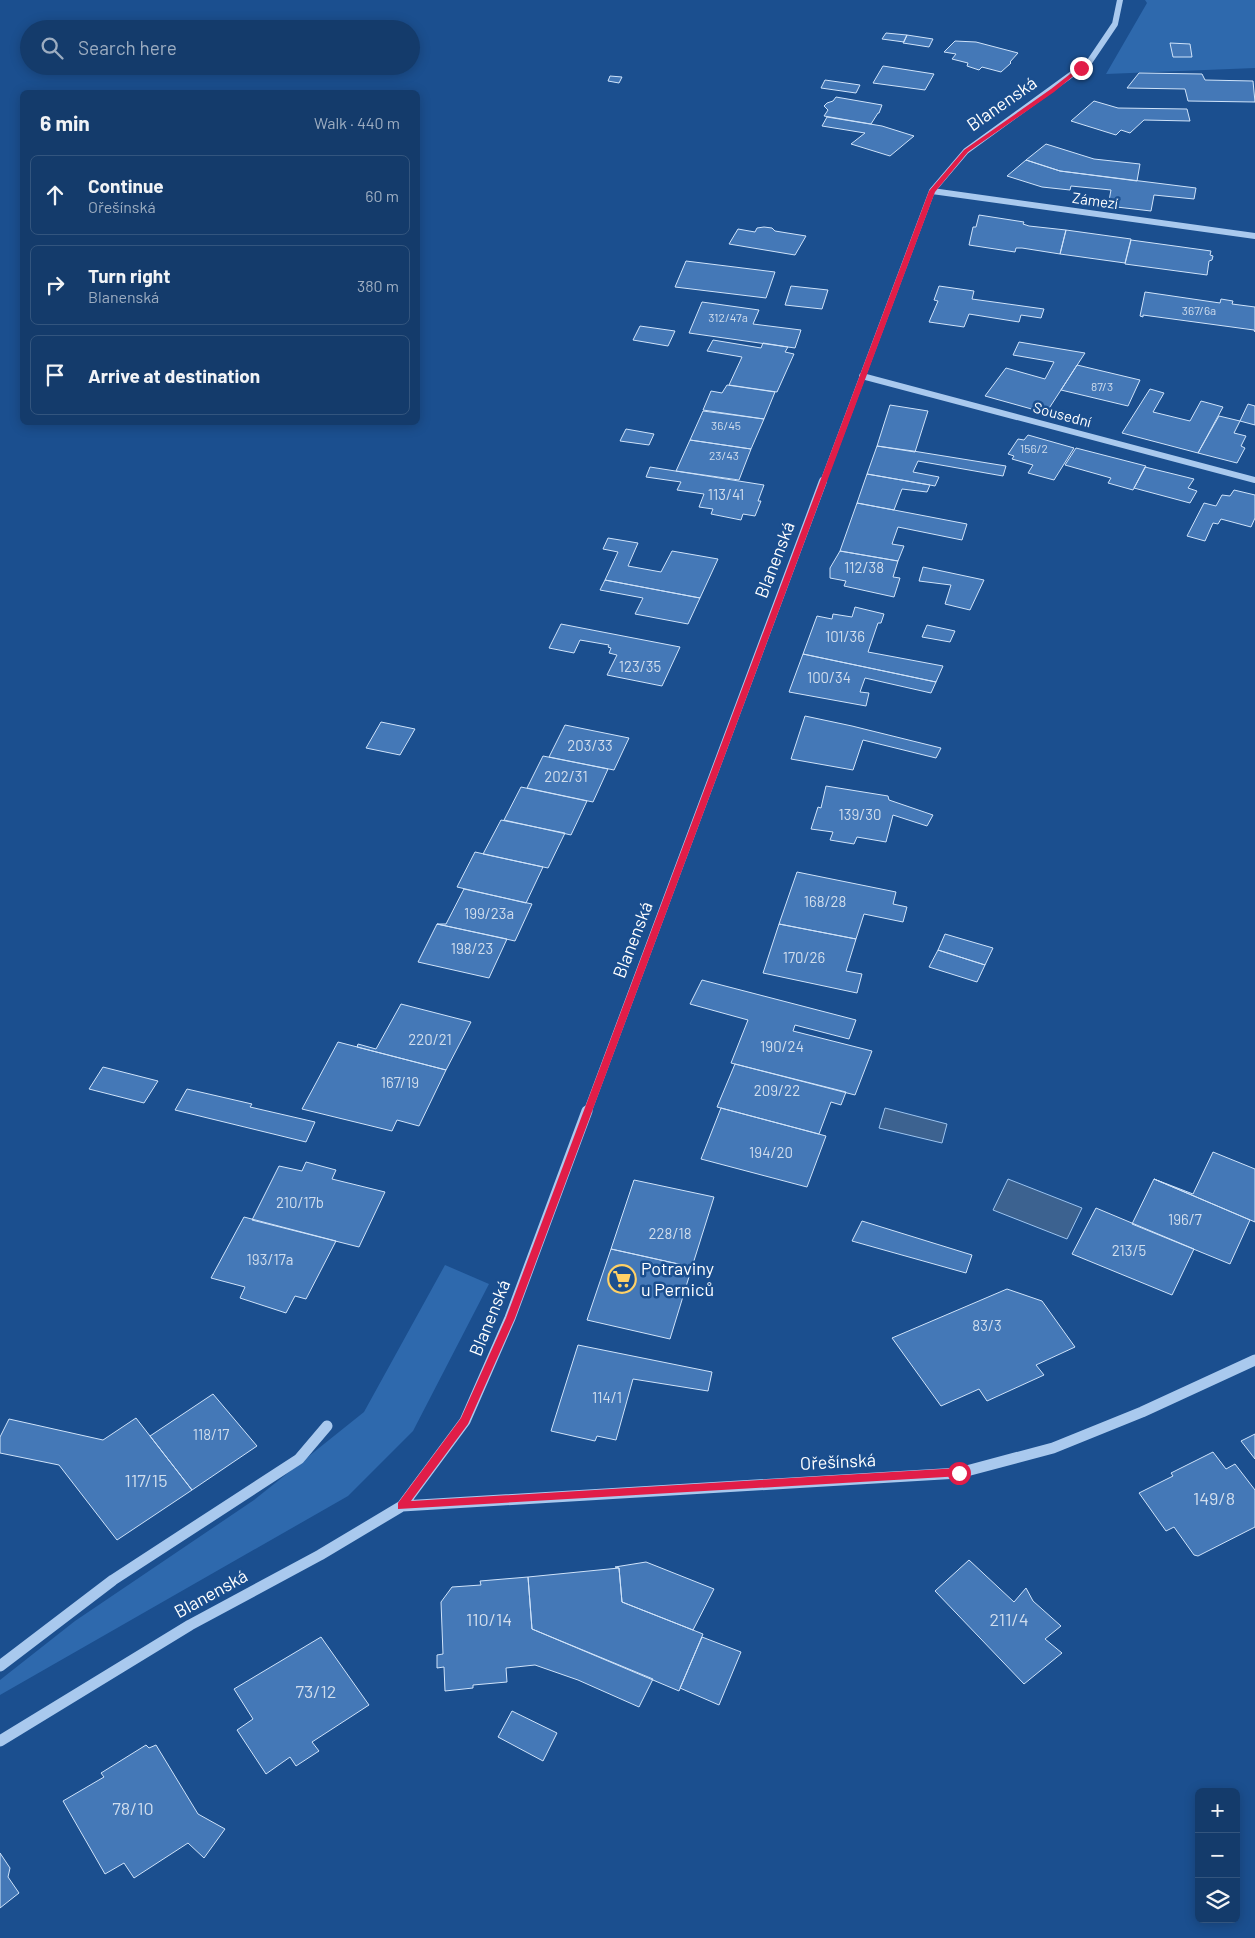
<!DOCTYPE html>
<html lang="en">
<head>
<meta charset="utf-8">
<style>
  :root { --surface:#143b6b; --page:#1d4271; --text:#f1f3f6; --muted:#9dadc1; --line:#33557e }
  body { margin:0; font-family:Barlow,sans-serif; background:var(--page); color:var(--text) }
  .controls { position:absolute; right:15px; bottom:15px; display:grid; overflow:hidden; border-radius:8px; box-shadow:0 2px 12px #0003 }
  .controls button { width:45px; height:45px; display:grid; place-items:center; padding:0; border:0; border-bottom:1px solid var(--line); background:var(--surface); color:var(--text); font:25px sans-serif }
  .stop { position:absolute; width:15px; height:15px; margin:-11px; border:4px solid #e11d48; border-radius:50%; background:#fff }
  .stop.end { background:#e11d48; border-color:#fff; box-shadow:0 1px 5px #0008 }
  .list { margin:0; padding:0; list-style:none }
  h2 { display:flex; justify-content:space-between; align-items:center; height:65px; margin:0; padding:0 20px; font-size:21px }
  h2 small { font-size:16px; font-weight:400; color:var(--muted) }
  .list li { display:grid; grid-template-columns:32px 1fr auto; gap:15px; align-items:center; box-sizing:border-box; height:80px; margin:0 10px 10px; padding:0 10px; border:1px solid var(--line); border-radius:8px }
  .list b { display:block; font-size:19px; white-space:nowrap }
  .list p { margin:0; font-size:16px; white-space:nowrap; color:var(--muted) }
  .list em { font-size:16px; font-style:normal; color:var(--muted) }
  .icon { flex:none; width:28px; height:28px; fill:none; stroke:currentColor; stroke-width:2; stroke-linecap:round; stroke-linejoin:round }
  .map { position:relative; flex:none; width:1255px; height:1938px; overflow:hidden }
  .search { position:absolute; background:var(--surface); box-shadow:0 2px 12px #0003; left:20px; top:20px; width:400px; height:55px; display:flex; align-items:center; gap:12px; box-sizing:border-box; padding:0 18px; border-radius:28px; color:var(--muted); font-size:19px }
  .panel { position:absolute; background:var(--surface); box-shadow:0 2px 12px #0003; left:20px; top:90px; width:400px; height:335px; border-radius:8px }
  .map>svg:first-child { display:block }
  .green { fill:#2e69ad }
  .water { fill:#3c6290; stroke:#9cc4f0 }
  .building { fill:#4478b7; stroke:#cfe3fa }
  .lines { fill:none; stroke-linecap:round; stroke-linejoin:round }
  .minor-far2 { stroke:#a9c9ee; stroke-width:6 }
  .minor-far1 { stroke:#a9c9ee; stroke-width:8 }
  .minor { stroke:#a9c9ee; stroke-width:11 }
  .route { fill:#e11d48 }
  .labels { text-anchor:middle; stroke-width:5; stroke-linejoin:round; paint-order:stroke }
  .far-number-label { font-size:12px; fill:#d0dded }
  .far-street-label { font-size:15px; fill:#fff; stroke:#1b4f8f }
  .number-label { font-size:15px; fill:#d0dded }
  .street-label { font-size:18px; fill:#fff; stroke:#1b4f8f }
  .poi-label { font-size:18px; fill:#fff; stroke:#1b4f8f; text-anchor:start }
  .near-number-label { font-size:18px; fill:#d0dded }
</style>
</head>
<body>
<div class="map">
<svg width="1255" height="1938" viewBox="0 0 1255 1938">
  <rect width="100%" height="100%" fill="#1b4f8f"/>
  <path class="green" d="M 1145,0 L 1255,0 L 1255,68 L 1106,74 L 1147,3 Z
    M 445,1265 L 489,1284 L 413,1431 L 348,1496 L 0,1695 L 0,1680 L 75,1621 L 254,1500 L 364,1412 Z"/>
  <path class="water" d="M 885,1108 L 947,1124 L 942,1143 L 879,1128 Z
    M 1008,1179 L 1082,1208 L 1067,1239 L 993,1210 Z"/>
  <path class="building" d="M 886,33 L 907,35 L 904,42 L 882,39 Z
    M 907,35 L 933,39 L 929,47 L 903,43 Z
    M 955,41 L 976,42 L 1018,53 L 1010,62 L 1011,63 L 1001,72 L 982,67 L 979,70 L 967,66 L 968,63 L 952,59 L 956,54 L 944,52 Z
    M 1170,43 L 1190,44 L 1192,57 L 1173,57 Z
    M 883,66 L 934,74 L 925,90 L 873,83 Z
    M 1139,73 L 1202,74 L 1205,80 L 1253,81 L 1255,102 L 1188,101 L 1185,89 L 1127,88 Z
    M 610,76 L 622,77 L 619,83 L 608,81 Z
    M 825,80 L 860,85 L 856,93 L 821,88 Z
    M 836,97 L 882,105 L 879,113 L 878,113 L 871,124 L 824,116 L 828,110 L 824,106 L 827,103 L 833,101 Z
    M 1094,101 L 1118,108 L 1187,109 L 1190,121 L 1144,120 L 1130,133 L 1121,130 L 1116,135 L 1071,121 Z
    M 827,117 L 882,126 L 914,136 L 890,156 L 851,144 L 865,133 L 822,126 Z
    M 1046,144 L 1094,159 L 1140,164 L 1137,181 L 1060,171 L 1026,160 Z
    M 1026,160 L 1060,171 L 1196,188 L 1194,199 L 1154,195 L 1151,211 L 1108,206 L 1111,190 L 1071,186 L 1070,190 L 1042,187 L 1007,176 Z
    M 979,215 L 1024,222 L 1023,224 L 1029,226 L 1066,230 L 1060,254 L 1022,248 L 1016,248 L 1015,252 L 969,245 L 973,227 L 976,227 Z
    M 764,227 L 772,228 L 775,231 L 806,236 L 795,255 L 729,244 L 738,229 L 755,232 L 757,228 Z
    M 1066,230 L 1131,239 L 1125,263 L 1060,254 Z
    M 1131,240 L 1211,251 L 1210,255 L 1213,256 L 1212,260 L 1209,261 L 1207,275 L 1125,264 Z
    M 686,261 L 775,272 L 766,298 L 675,287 Z
    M 791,286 L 828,290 L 822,309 L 785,305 Z
    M 939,286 L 974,291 L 972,299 L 1044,309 L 1041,318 L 1021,315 L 1019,322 L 969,314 L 964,327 L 929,322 L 938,301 L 934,300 Z
    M 1145,292 L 1220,303 L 1221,299 L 1233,301 L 1232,304 L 1255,307 L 1255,332 L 1254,330 L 1143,315 L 1143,317 L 1140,316 Z
    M 702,302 L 759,310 L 753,324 L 801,330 L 795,348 L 689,333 Z
    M 640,326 L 675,331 L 668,346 L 633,340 Z
    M 713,340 L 761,348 L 763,343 L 788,347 L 785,352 L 794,354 L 777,392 L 729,385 L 742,357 L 707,351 Z
    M 1019,342 L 1085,353 L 1046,413 L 985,396 L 1006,368 L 1045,379 L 1054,362 L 1013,355 Z
    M 1077,365 L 1140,380 L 1128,406 L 1061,390 Z
    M 727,385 L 775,392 L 764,419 L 703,410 L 711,391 L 722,393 Z
    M 1150,389 L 1164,393 L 1153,412 L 1190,421 L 1201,401 L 1223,407 L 1198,453 L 1122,433 Z
    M 1248,404 L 1255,406 L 1255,425 L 1240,421 Z
    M 890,405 L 928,411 L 915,452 L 877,446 Z
    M 703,411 L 764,419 L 751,449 L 690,440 Z
    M 1219,416 L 1240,421 L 1234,433 L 1246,436 L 1241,446 L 1245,448 L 1237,463 L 1198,453 Z
    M 626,429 L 654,434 L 649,445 L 620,441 Z
    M 1028,435 L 1074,448 L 1054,480 L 1028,473 L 1033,465 L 1012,459 L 1014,456 L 1008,454 L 1018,439 L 1024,440 Z
    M 690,440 L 751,449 L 739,480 L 676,471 Z
    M 877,446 L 913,451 L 1006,466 L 1003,476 L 918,461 L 913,472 L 939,477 L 935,486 L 930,485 L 867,474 Z
    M 1076,448 L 1146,466 L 1133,490 L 1108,483 L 1111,478 L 1065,465 Z
    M 650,467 L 764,485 L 758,501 L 761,501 L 755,516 L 743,514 L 741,520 L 711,514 L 713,509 L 699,507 L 704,494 L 677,490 L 681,482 L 646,477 Z
    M 1145,467 L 1194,479 L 1188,488 L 1197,491 L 1190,503 L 1134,488 Z
    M 867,474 L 930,485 L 927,492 L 902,489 L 894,510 L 857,503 Z
    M 1234,490 L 1255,495 L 1255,518 L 1251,527 L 1221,519 L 1218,524 L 1213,523 L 1205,541 L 1187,536 L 1204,503 L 1216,506 L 1222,495 L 1230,496 Z
    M 857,503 L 894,510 L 967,524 L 962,540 L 898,527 L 892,544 L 904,546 L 898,561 L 840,551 Z
    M 608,538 L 638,543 L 628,566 L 661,572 L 672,551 L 718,559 L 700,598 L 605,580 L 618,552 L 603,549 Z
    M 840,551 L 898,561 L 893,577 L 900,578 L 894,597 L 844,586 L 846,581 L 830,578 L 830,568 Z
    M 923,567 L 984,580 L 970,610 L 945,604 L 951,585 L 919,581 Z
    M 605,580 L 700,598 L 688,624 L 635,614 L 643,598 L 600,590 Z
    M 855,607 L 884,614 L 881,623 L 878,623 L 868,652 L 943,666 L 936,682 L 803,654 L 817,616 L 832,619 L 833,614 L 852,617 Z
    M 561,624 L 680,647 L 662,686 L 607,675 L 617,655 L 609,653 L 611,648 L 608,647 L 609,645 L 580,640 L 574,653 L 549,648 Z
    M 927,625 L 955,631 L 950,642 L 922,637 Z
    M 803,654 L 936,682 L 931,693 L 865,678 L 860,692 L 869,693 L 866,706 L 789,692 Z
    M 805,716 L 852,726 L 941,748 L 936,758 L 863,740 L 853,770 L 791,759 Z
    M 381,722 L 415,729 L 400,755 L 366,748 Z
    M 565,725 L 629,738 L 614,770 L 549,757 Z
    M 543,756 L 608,769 L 593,802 L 527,788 Z
    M 826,786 L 888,796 L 889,800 L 933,815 L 927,826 L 893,815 L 886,842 L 857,837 L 854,844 L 830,840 L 833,832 L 811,829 L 818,807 L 821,808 Z
    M 521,787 L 587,801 L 571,835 L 504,820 Z
    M 501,820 L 565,833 L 548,868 L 483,854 Z
    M 475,852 L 543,867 L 526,903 L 457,887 Z
    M 797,872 L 896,892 L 893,904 L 907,907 L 903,922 L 864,914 L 856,939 L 779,924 Z
    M 464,889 L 532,904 L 515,941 L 437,924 L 446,924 Z
    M 437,924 L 507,939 L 489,978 L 418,962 Z
    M 779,924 L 856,939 L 846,971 L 862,974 L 857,993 L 763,973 Z
    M 945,934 L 993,948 L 985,965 L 938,950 Z
    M 938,950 L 985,965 L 977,982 L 929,967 Z
    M 702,980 L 856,1020 L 849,1039 L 795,1025 L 793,1031 L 872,1051 L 855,1095 L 731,1063 L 748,1020 L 690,1004 Z
    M 401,1004 L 471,1022 L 446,1070 L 357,1047 L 358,1044 L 376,1049 Z
    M 338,1042 L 446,1070 L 419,1126 L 397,1120 L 392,1131 L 302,1109 Z
    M 735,1064 L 846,1092 L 841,1105 L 831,1102 L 819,1134 L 717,1107 Z
    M 103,1067 L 158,1081 L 144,1103 L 89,1089 Z
    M 187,1089 L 252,1104 L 250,1107 L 315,1122 L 306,1142 L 175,1110 Z
    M 721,1108 L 826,1136 L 807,1187 L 701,1159 Z
    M 1213,1152 L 1255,1169 L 1255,1222 L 1154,1179 L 1193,1194 Z
    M 306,1162 L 336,1170 L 332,1179 L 385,1192 L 359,1247 L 252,1220 L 279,1166 L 302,1171 Z
    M 1154,1179 L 1250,1220 L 1230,1264 L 1132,1224 Z
    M 634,1180 L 714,1197 L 692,1267 L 611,1249 Z
    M 1096,1208 L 1194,1249 L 1172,1295 L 1072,1254 Z
    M 244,1217 L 336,1241 L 306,1299 L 295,1296 L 286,1313 L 240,1298 L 245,1287 L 211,1278 Z
    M 862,1221 L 972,1255 L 966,1273 L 852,1241 Z
    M 611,1249 L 692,1267 L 670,1339 L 587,1320 Z
    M 1007,1289 L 1042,1301 L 1075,1347 L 1036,1365 L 1044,1375 L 987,1401 L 979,1389 L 941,1406 L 892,1338 Z
    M 578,1345 L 712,1372 L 708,1391 L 633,1379 L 616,1440 L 597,1436 L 595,1441 L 551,1431 Z
    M 213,1394 L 257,1446 L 192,1490 L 150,1436 Z
    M 136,1418 L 192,1490 L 117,1540 L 59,1465 L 0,1453 L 0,1437 L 9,1419 L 103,1440 Z
    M 1255,1434 L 1255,1459 L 1241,1441 Z
    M 1213,1452 L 1226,1469 L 1235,1464 L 1255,1490 L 1255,1527 L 1198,1556 L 1194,1555 L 1174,1527 L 1166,1531 L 1139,1493 L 1173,1476 L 1171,1473 Z
    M 969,1560 L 1014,1602 L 1026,1588 L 1033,1601 L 1061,1626 L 1045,1639 L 1062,1653 L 1024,1684 L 935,1591 Z
    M 646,1562 L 714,1589 L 693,1630 L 622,1602 L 619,1568 L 615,1567 Z
    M 619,1568 L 622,1602 L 703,1634 L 679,1691 L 532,1629 L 528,1577 Z
    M 528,1577 L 532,1629 L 653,1679 L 639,1707 L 578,1680 L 535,1665 L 506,1668 L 507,1682 L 473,1685 L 473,1688 L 445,1691 L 444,1667 L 437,1668 L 437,1655 L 443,1654 L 441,1602 L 452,1587 L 481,1585 L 480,1581 Z
    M 321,1637 L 369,1705 L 312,1742 L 319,1751 L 296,1766 L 290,1757 L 266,1774 L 237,1730 L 253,1719 L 234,1689 Z
    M 702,1637 L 741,1652 L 719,1705 L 680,1688 Z
    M 512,1711 L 557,1733 L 543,1761 L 498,1737 Z
    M 146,1745 L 149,1748 L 156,1745 L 198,1814 L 225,1829 L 204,1858 L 188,1843 L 134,1878 L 124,1863 L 105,1874 L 63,1801 L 104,1777 L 101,1773 Z
    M 0,1853 L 10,1868 L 8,1877 L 19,1893 L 0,1908 Z"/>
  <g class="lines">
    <path class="minor-far2" d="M 932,191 L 1255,236
      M 862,376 L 1255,480
      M 823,482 L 932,191 L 966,151 L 1090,61 L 1115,24 L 1120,0"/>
    <path class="minor-far1" d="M 587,1113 L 823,481"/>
    <path class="minor" d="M 402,1506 L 959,1473 L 1053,1448 L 1142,1412 L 1255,1360
      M 0,1666 L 113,1580 L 299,1459 L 327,1426
      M 0,1741 L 190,1625 L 320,1555 L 402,1506 L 465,1421 L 510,1318 L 587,1111"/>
  </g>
  <path class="route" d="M 1079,67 L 1083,68 L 1054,92 L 968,152 L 935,192 L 515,1318 L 468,1424 L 411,1501 L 959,1468 L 962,1470 L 962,1476 L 398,1509 L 398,1503 L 461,1418 L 506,1318 L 929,191 L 964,150 L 1051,89 Z"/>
  <defs>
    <symbol id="supermarket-ring" viewBox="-11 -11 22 22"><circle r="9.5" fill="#1b4f8f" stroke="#ffd166" stroke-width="1.5"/><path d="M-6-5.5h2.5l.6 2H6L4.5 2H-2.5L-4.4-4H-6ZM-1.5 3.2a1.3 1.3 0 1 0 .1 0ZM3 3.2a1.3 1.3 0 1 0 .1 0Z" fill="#ffd166"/></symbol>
  </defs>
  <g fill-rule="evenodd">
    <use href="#supermarket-ring" x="606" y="1263" width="32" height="32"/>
  </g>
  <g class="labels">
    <g class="far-number-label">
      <text x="1199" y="315">367/6a</text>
      <text x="728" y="322">312/47a</text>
      <text x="1102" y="391">87/3</text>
      <text x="726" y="430">36/45</text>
      <text x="1034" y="453">156/2</text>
      <text x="724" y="460">23/43</text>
    </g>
    <g class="far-street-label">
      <text transform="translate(1095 201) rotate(8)" y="5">Zámezí</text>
      <text transform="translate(1062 415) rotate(15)" y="5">Sousední</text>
    </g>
    <g class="number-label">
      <text x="726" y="500">113/41</text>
      <text x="864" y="573">112/38</text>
      <text x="845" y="642">101/36</text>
      <text x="640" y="672">123/35</text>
      <text x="829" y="683">100/34</text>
      <text x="590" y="751">203/33</text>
      <text x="566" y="782">202/31</text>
      <text x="860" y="820">139/30</text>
      <text x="825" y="907">168/28</text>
      <text x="489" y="919">199/23a</text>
      <text x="472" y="954">198/23</text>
      <text x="804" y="963">170/26</text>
      <text x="430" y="1045">220/21</text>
      <text x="782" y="1052">190/24</text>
      <text x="400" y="1088">167/19</text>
      <text x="777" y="1096">209/22</text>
      <text x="771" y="1158">194/20</text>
      <text x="300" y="1208">210/17b</text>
      <text x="1185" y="1225">196/7</text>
      <text x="670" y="1239">228/18</text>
      <text x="1129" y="1256">213/5</text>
      <text x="270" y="1265">193/17a</text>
      <text x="987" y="1331">83/3</text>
      <text x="607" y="1403">114/1</text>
      <text x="211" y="1440">118/17</text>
    </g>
    <g class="street-label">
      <text transform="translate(1002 104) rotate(-35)" y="6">Blanenská</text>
      <text transform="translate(775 560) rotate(-69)" y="6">Blanenská</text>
      <text transform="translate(633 940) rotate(-69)" y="6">Blanenská</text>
      <text transform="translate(490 1318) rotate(-68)" y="6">Blanenská</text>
      <text transform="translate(838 1462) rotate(-3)" y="6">Ořešínská</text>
      <text transform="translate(211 1594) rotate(-29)" y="6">Blanenská</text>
    </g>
    <g class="poi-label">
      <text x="641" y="1275">Potraviny<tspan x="641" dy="21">u Perniců</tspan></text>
    </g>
    <g class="near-number-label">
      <text x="146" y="1487">117/15</text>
      <text x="1214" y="1505">149/8</text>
      <text x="489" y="1626">110/14</text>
      <text x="1009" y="1626">211/4</text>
      <text x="316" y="1698">73/12</text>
      <text x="133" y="1815">78/10</text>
    </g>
  </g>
</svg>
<div class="controls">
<button>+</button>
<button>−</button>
<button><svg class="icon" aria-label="layers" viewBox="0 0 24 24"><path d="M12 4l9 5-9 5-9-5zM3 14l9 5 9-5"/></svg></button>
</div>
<div class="stop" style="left:959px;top:1473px"></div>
<div class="stop end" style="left:1081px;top:68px"></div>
<div class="search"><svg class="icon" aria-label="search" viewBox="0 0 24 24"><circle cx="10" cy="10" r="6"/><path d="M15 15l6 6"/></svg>Search here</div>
<section class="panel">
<h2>6 min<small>Walk · 440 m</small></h2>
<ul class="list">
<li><svg class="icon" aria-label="ahead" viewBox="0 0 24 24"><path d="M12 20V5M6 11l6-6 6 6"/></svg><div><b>Continue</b><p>Ořešínská</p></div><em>60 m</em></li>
<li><svg class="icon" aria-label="right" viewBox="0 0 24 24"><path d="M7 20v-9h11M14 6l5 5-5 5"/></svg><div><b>Turn right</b><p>Blanenská</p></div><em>380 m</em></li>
<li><svg class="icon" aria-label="arrive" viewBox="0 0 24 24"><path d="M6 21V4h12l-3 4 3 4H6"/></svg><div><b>Arrive at destination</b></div></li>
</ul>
</section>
</div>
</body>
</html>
